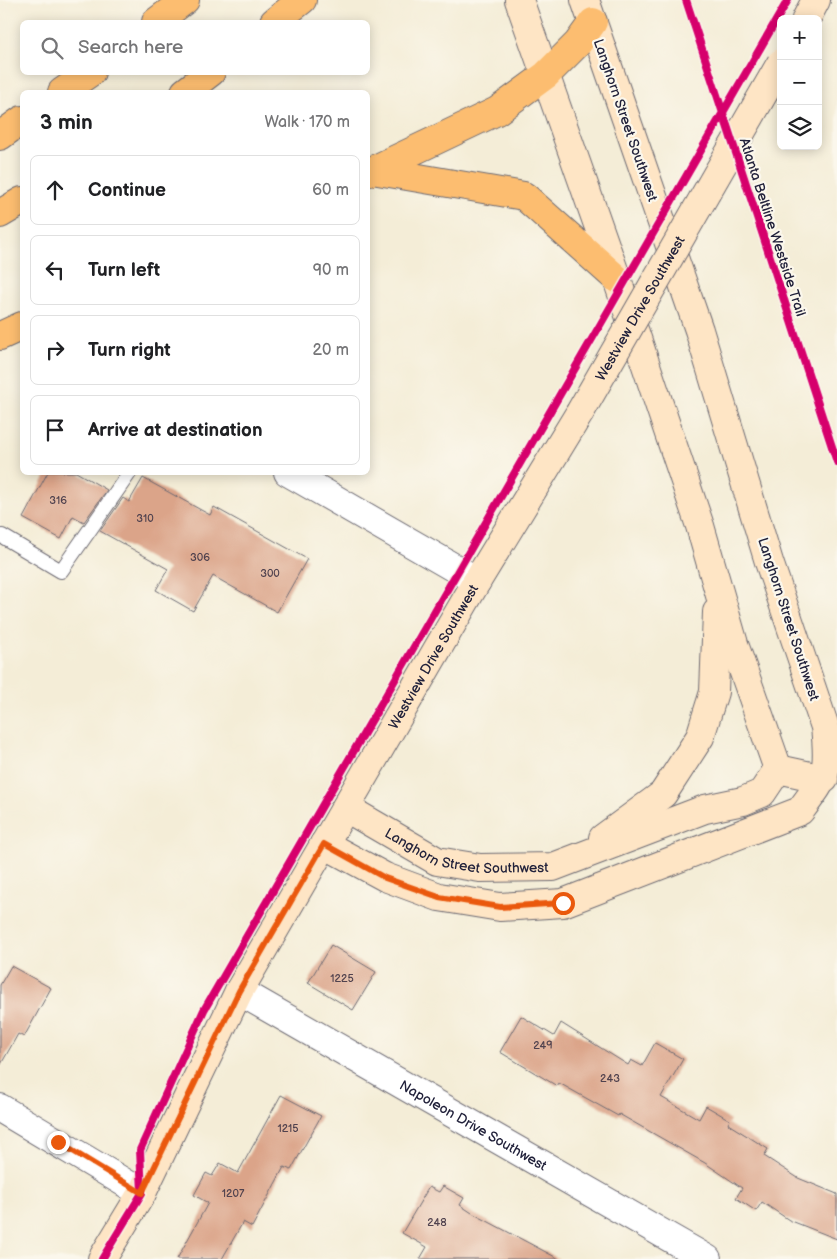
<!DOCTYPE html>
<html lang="en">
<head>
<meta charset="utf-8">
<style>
  :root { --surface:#fff; --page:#f6f6f6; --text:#202124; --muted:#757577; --line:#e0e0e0 }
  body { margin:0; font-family:"Balsamiq Sans",sans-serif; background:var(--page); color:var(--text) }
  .controls { position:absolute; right:15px; top:15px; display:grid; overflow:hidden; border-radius:8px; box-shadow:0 2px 12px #0003 }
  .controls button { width:45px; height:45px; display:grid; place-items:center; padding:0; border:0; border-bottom:1px solid var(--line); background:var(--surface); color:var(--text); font:25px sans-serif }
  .stop { position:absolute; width:15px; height:15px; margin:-11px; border:4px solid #ea580c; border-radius:50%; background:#fff }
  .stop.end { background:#ea580c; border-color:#fff; box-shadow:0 1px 5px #0008 }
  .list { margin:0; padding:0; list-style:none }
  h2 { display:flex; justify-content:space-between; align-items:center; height:65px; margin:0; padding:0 20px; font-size:21px }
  h2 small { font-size:16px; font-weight:400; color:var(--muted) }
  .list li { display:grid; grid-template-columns:32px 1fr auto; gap:15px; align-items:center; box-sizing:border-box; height:70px; margin:0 10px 10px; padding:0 10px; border:1px solid var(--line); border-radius:8px }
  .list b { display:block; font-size:19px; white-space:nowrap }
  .list em { font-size:16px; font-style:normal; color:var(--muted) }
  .icon { flex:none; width:28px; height:28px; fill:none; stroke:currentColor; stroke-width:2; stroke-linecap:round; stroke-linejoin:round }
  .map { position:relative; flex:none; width:837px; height:1259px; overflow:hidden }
  .search { position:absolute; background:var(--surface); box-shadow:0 2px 12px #0003; left:20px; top:20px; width:350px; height:55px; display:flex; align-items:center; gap:12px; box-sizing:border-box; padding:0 18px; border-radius:8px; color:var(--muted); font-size:19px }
  .panel { position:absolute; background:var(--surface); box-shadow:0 2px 12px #0003; left:20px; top:90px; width:350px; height:385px; border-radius:8px }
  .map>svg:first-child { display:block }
  .building { fill:#dba489 }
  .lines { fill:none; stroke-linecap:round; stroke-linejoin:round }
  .lane-casing { stroke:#6c6972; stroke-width:16 }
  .street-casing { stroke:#6c6972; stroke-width:30 }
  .secondary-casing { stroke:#6c6972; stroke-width:30 }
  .highway-casing { stroke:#6c6972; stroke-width:30 }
  .lane { stroke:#fff; stroke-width:14 }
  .street { stroke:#fff; stroke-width:28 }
  .secondary { stroke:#fee5c5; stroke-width:28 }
  .highway { stroke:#fcbd6f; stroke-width:28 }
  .secondary-bridge-casing { stroke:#6c6972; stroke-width:30; stroke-linecap:butt }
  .secondary-bridge { stroke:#fee5c5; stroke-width:28 }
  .cycleway-casing { stroke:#fbf7ec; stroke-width:11 }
  .cycleway { stroke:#d6006c; stroke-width:8 }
  .route { stroke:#ea580c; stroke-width:6 }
  .labels { text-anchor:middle; stroke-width:4.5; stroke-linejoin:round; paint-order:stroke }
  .number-label { font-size:11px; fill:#50424e }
  .street-label { font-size:14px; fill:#22223b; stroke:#fbf7ec }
</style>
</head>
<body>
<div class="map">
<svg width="837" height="1259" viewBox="0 0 837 1259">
  <rect width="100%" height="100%" fill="#fbf7ec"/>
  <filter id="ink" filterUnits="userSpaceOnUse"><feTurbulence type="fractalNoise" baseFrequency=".02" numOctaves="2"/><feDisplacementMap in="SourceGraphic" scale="10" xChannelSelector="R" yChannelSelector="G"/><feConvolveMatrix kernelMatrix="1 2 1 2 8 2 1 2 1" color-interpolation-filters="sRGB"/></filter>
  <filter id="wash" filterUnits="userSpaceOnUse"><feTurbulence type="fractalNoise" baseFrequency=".0096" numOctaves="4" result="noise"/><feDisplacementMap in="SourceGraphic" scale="20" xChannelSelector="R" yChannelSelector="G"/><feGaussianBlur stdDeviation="1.12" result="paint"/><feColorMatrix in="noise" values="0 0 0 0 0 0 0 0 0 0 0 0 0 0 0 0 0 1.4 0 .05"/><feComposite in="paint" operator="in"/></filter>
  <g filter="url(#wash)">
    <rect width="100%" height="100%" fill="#f4edd7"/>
    <g id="blocks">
      <path class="building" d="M 48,472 L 76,472 L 107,490 L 84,522 L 73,516 L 61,539 L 23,518 Z
        M 143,478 L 210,515 L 214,507 L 307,559 L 277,612 L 213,576 L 193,611 L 156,590 L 168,569 L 100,531 L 123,498 L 129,502 Z
        M 331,945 L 376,972 L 353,1010 L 308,983 Z
        M 11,966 L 51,988 L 24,1037 L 18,1034 L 0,1066 L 0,985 Z
        M 521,1016 L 554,1036 L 561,1023 L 628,1065 L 631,1060 L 642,1066 L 655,1043 L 683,1059 L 661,1097 L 699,1119 L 706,1106 L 730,1120 L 728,1124 L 768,1149 L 764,1156 L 798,1178 L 837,1194 L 837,1239 L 789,1220 L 762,1202 L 756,1211 L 736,1198 L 742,1188 L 705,1163 L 619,1114 L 618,1116 L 559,1083 L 557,1086 L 500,1052 Z
        M 281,1095 L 321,1116 L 291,1170 L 284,1167 L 252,1227 L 243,1222 L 222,1259 L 177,1259 L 208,1203 L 194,1195 L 206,1173 L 212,1176 L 220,1163 L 238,1173 Z
        M 443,1186 L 464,1198 L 460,1205 L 472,1213 L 559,1259 L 420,1259 L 427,1247 L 402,1233 L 429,1187 L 439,1192 Z"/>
    </g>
  </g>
  <g filter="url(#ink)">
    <use href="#blocks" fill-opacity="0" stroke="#6c6972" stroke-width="1"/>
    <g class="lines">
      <defs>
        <path id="lane" d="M 2,536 L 61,571 L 130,472"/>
        <g id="street">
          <path d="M 288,472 L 477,581"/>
          <path id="s1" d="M 239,991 L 707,1259"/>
          <path d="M 0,1108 L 142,1193"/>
        </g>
        <g id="secondary">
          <path d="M 519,0 L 617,279 L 700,526 L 734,644 L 778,769"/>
          <path d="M 806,19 L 816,0"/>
          <path d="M 778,769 L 824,779"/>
          <path id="s2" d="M 346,808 L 437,861 L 480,868 L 553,867 L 705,809 L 743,801 L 762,793 L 778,769"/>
          <path d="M 603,838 L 663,794 L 700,737 L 714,692 L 717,612"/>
          <path d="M 324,844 L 385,877 L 439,897 L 500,907 L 563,903 L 800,811 C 827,775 830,772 825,727 L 769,562 L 699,330 L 585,0"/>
          <path id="s3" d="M 102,1259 L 142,1193 L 239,991 L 477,581 L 579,414"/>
        </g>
        <path id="highway" d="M 156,22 L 185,0
          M 274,22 L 302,0
          M 62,92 L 91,72
          M 185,92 L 211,72
          M 0,136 L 22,120
          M 372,170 L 524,196 L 617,279
          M 369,172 L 497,111 L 546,75 L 578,43 L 593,22
          M 0,214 L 22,201
          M 0,336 L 22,326"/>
      </defs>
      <use href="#lane" class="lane-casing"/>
      <use href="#street" class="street-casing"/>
      <use href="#secondary" class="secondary-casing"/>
      <use href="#highway" class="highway-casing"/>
      <use href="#lane" class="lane"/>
      <use href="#street" class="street"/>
      <use href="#secondary" class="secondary"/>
      <use href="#highway" class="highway"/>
      <defs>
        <g id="secondary-bridge">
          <path id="s4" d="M 579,414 L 781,63"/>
        </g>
      </defs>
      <use href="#secondary-bridge" class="secondary-bridge-casing"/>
      <use href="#secondary-bridge" class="secondary-bridge"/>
      <defs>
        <path id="cycleway" d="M 686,0 L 837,462
          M 102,1259 L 142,1193 L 140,1150 L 204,1010 L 788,0"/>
      </defs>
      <use href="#cycleway" class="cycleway-casing"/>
      <use href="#cycleway" class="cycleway"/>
    </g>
  </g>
  <g class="lines" filter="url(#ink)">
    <path class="route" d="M 58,1142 L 142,1193 L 239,991 L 324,844 L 385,878 L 439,897 L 500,907 L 563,903"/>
  </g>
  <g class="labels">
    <g class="number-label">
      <text x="58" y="504">316</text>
      <text x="145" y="522">310</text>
      <text x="200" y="561">306</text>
      <text x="270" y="577">300</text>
      <text x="342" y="982">1225</text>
      <text x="543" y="1049">249</text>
      <text x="610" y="1082">243</text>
      <text x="288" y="1132">1215</text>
      <text x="233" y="1197">1207</text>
      <text x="437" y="1226">248</text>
    </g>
    <g class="street-label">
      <text transform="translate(626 120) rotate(71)" y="5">Langhorn Street Southwest</text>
      <text transform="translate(773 227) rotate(72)" y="5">Atlanta Beltline Westside Trail</text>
      <text dy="5" stroke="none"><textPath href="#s4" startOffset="122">Westview Drive Southwest</textPath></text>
      <text transform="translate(789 619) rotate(72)" y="5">Langhorn Street Southwest</text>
      <text dy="5" stroke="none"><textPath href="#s3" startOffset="688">Westview Drive Southwest</textPath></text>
      <text dy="5" stroke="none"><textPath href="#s2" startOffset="132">Langhorn Street Southwest</textPath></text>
      <text dy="5" stroke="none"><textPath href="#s1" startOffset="270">Napoleon Drive Southwest</textPath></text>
    </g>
  </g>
</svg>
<div class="controls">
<button>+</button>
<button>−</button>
<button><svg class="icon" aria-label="layers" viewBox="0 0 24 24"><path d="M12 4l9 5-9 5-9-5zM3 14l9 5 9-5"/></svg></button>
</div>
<div class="stop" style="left:563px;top:903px"></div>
<div class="stop end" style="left:58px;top:1142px"></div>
<div class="search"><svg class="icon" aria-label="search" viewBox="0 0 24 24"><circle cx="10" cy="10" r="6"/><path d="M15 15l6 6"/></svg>Search here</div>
<section class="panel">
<h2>3 min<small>Walk · 170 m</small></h2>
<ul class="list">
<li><svg class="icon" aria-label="ahead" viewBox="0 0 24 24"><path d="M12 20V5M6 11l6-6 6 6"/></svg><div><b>Continue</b></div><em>60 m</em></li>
<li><svg class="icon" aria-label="left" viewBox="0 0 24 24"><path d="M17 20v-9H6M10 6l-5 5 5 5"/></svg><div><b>Turn left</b></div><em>90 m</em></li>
<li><svg class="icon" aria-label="right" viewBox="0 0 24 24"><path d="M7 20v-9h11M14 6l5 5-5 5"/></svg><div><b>Turn right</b></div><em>20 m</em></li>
<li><svg class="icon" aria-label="arrive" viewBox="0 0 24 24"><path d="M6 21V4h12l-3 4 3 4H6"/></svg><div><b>Arrive at destination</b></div></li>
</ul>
</section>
</div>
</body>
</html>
